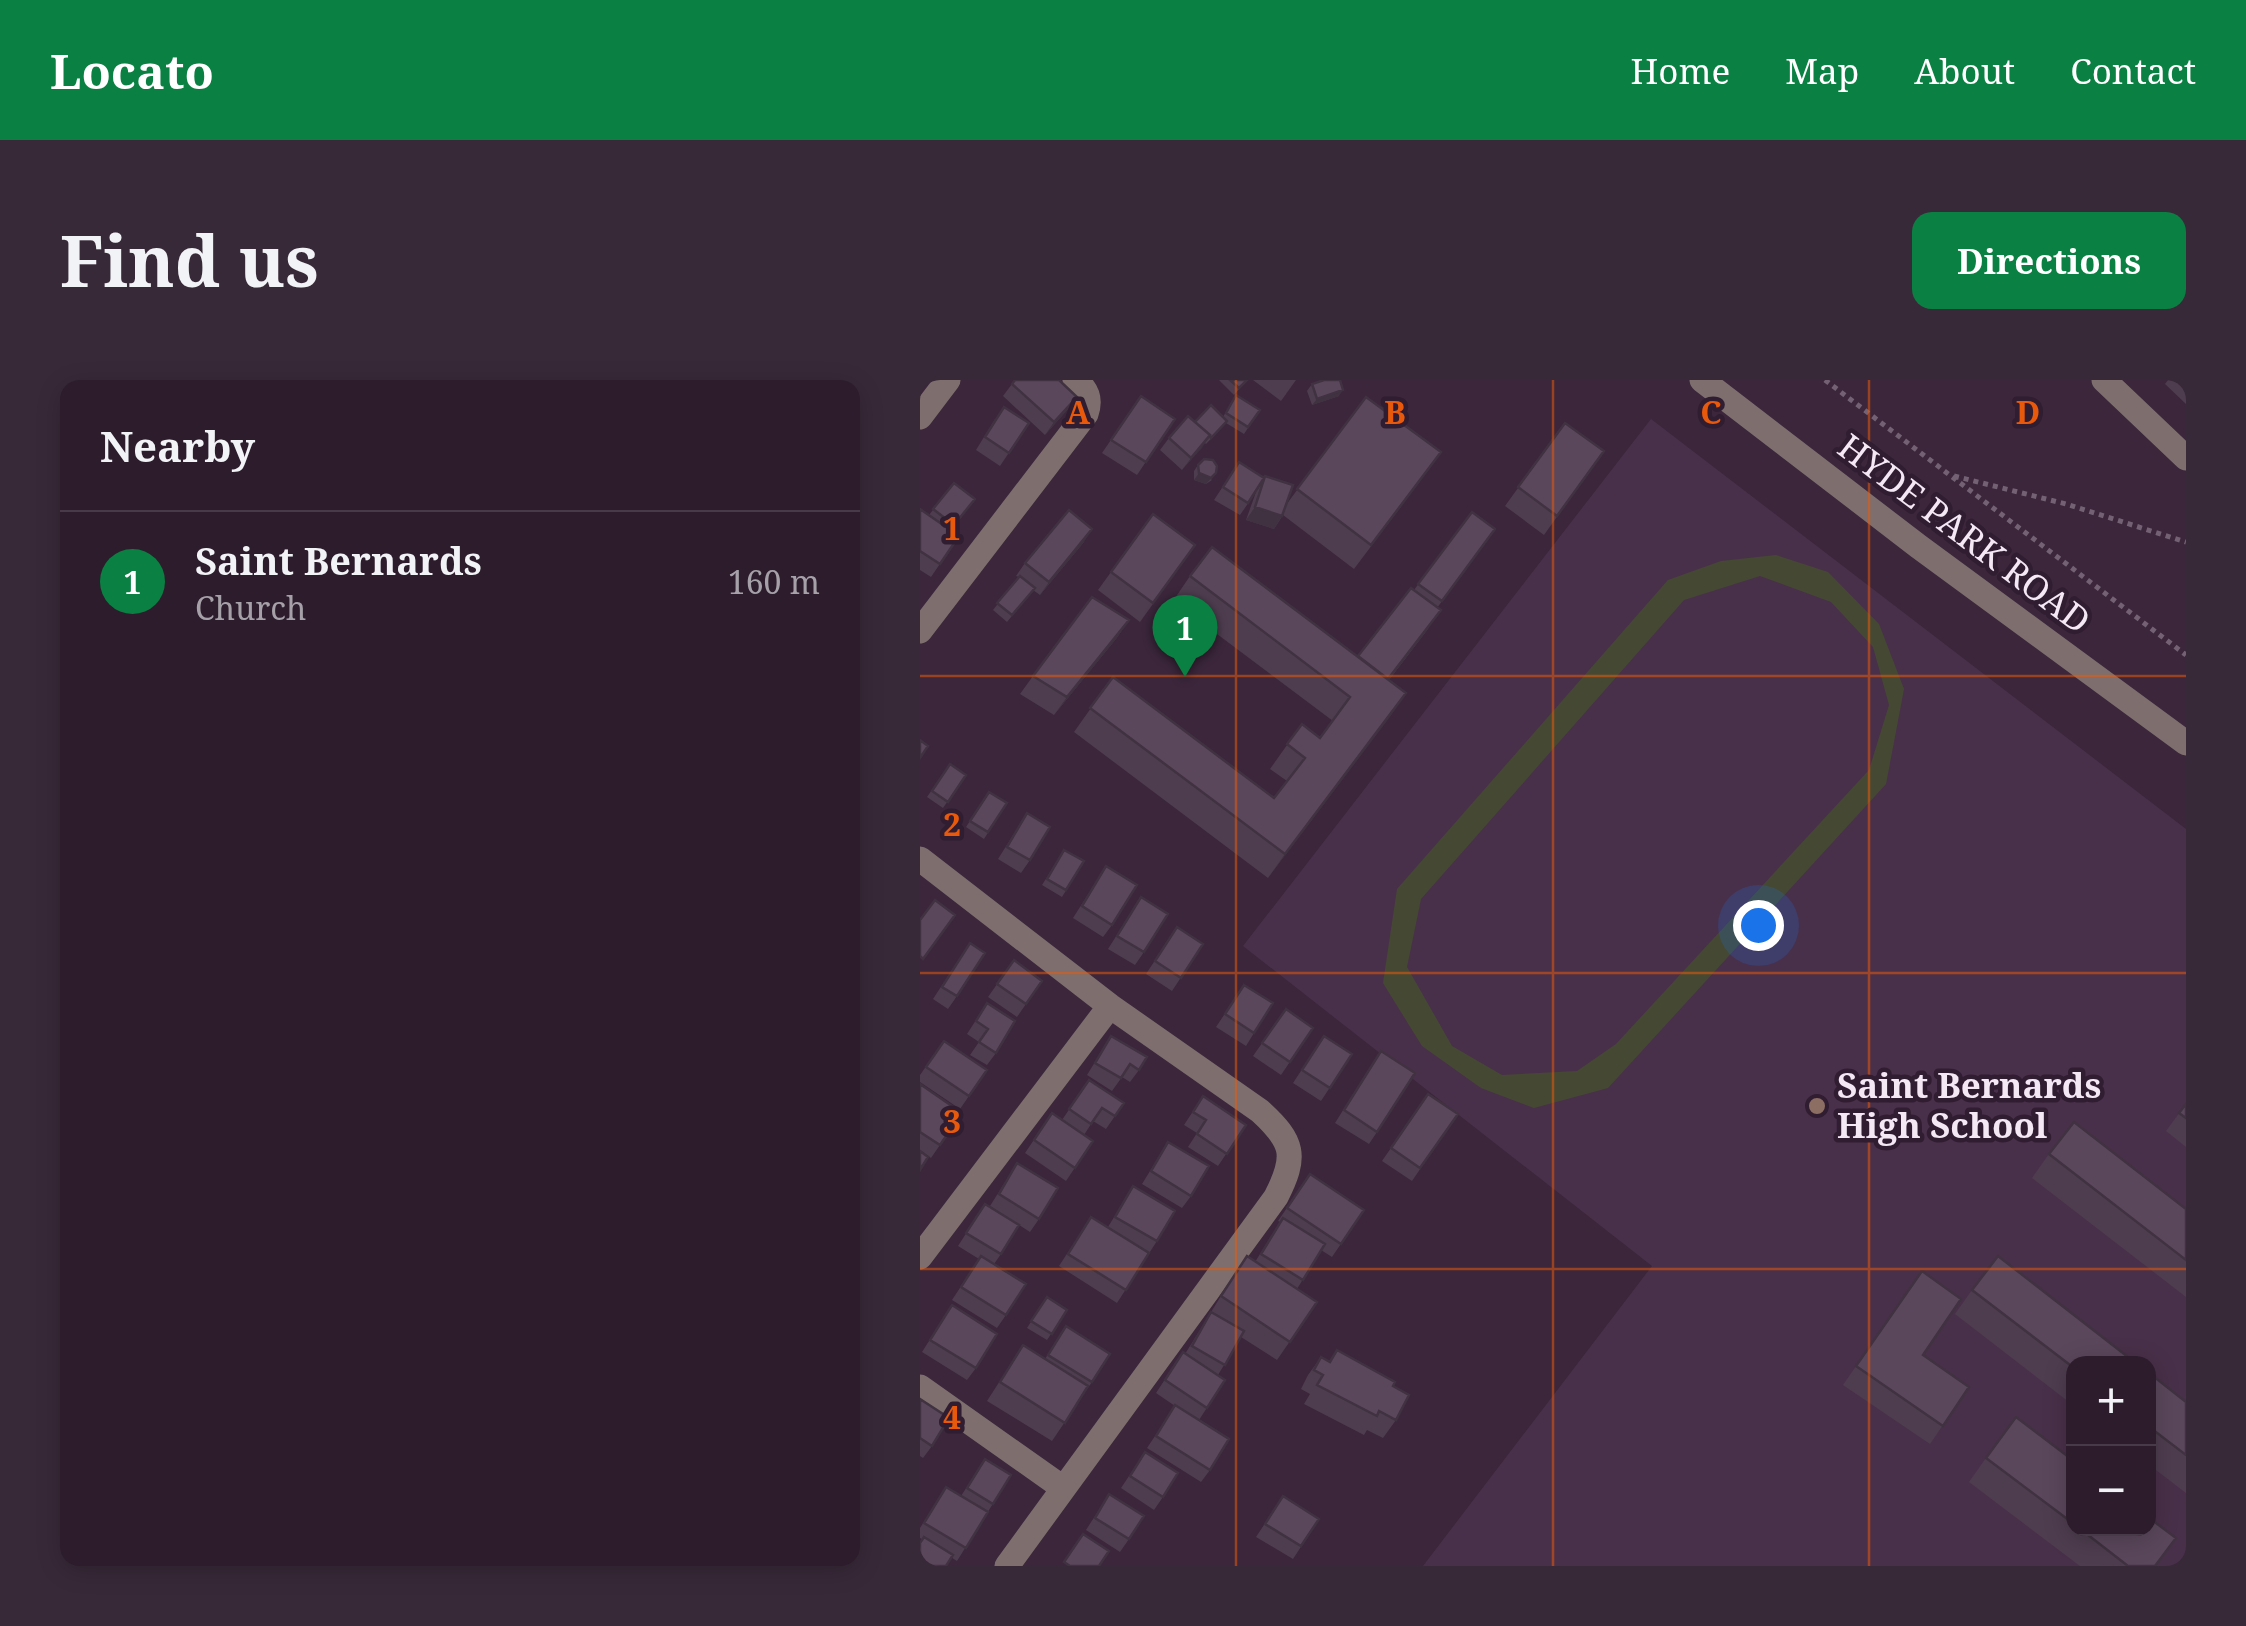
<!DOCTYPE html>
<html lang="en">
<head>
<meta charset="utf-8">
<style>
  :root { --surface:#2c1c2c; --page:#382938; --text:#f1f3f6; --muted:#a6a1a9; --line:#483a48; --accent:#0b8043 }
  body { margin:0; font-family:"Noto Serif",serif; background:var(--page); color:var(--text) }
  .controls { position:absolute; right:30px; bottom:30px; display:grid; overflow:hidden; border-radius:20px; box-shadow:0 5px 25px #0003 }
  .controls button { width:90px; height:90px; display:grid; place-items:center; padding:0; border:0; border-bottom:2px solid var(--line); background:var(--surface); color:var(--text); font:50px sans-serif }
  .you { position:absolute; left:838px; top:545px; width:35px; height:35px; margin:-25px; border:8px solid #fff; border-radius:50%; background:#1a73e8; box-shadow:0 0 0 15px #1a73e833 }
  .badge { display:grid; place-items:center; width:65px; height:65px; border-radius:50%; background:var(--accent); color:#fff; font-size:32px; font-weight:700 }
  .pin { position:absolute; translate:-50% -82px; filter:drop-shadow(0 2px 5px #0008) }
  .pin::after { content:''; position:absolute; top:52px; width:35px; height:30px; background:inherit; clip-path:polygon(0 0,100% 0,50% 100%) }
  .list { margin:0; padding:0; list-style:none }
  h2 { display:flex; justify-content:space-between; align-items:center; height:130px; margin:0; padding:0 40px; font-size:42px }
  h2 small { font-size:32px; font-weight:400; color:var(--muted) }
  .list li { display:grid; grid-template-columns:65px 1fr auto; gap:30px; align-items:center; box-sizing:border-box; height:140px; padding:0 40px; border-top:2px solid var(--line) }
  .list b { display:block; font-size:38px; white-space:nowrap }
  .list p { margin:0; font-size:32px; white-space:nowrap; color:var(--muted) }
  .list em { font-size:32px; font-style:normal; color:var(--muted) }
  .map { position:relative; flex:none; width:1266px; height:1186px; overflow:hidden; border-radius:20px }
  header { display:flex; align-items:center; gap:60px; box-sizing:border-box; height:140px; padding:0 50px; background:var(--accent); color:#fff }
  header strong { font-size:48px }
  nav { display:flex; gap:55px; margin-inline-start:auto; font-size:35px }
  .intro { display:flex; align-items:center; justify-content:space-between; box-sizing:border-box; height:240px; padding:0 60px }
  h1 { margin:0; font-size:70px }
  .button { padding:25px 45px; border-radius:20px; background:var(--accent); color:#fff; font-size:35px; font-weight:700 }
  main { display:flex; gap:60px; padding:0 60px }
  aside { flex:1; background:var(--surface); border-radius:20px; box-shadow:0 5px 25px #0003 }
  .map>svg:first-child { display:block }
  .built { fill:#49304a; fill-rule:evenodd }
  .pitch { fill:#454934; fill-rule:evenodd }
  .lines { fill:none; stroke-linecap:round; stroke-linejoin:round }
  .path { stroke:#746274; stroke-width:5; stroke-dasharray:5 5; stroke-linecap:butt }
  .minor { stroke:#7e6f6e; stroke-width:25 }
  .wall { fill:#4e3d4f }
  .shaded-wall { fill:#403240 }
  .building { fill:#5b475c; stroke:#403240; stroke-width:2.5 }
  .grid { fill:none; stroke:#e8590c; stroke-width:2.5; stroke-opacity:0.55 }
  .education-dot { fill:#8d6e63; stroke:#301d31; stroke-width:4 }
  .labels { text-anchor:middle; stroke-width:9; stroke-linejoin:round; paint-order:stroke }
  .street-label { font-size:35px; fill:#f5e8f5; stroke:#301d31 }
  .poi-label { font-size:35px; font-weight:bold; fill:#f5e8f5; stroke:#301d31; text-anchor:start }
  .grid-label { font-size:32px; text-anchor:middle; font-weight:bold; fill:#e8590c; stroke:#301d31; stroke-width:9; stroke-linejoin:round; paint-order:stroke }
</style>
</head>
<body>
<header>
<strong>Locato</strong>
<nav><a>Home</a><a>Map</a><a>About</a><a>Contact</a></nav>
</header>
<div class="intro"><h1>Find us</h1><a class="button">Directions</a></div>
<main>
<aside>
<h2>Nearby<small></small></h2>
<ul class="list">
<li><span class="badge">1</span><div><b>Saint Bernards</b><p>Church</p></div><em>160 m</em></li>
</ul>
</aside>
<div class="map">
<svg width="1266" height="1186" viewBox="0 0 1266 1186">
  <rect width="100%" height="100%" fill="#3b263b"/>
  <path class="built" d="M 731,39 L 1266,449 L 1266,1186 L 503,1186 L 732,886 L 323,566 ZM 1154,984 L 1228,984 L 1228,1148 L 1154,1148 Z"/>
  <path class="pitch" d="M 856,175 L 908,192 L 959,244 L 984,309 L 966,404 L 688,708 L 614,728 L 561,708 L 502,666 L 463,603 L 477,509 L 748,200 L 801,181 ZM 840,196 L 911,222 L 953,267 L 969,325 L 949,390 L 696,664 L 657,691 L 582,695 L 532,666 L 487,587 L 501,519 L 764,220 Z"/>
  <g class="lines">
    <path class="path" d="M 905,0 L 1266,275
      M 1034,96 L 1146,124 L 1266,162"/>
    <path class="minor" d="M 782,0 L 998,166 L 1266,363
      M 1184,0 L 1266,78
      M 0,37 L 28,0
      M 0,251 L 166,34 C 171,20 167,9 155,0
      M 0,479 L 190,626 L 340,731 C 374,762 377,776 356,817 L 87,1186
      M 0,877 L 190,626
      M 0,1007 L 143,1108"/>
  </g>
  <path class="wall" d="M 95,0 L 148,29 L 125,55 L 83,16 Z
    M 299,0 L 327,0 L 314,15 Z
    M 333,0 L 376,0 L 361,21 Z
    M 1248,0 L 1266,0 L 1266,24 L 1245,4 Z
    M 392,4 L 419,16 L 392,25 L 387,11 Z
    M 316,15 L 340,30 L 324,54 L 306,43 L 286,64 L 285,63 L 262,90 L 240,70 L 249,58 L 276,42 L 303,37 Z
    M 221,16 L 255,39 L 217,95 L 182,73 Z
    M 446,17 L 504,96 L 434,189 L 363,135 L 354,149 L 326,140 L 336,112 L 320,135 L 294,120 L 319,82 L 344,98 L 366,125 Z
    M 75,39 L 109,43 L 80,86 L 56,70 Z
    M 645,43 L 684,71 L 624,155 L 585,126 Z
    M 278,85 L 292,100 L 286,104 L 274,100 L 274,91 Z
    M 34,103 L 55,119 L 31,150 L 39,156 L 11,197 L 0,190 L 0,129 L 9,135 Z
    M 552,132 L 575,149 L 517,228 L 508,249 L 469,300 L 486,313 L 348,498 L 154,352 L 193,297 L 354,418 L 367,401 L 350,389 L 382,344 L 400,358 L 413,341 L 253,221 L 270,196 L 438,276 L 494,210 Z
    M 233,134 L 275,165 L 220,242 L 178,210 Z
    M 164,162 L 120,215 L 113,210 L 87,242 L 73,230 L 99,197 L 96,196 L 105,183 Z
    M 209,240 L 196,259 L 134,335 L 100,314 L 113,296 Z
    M 30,384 L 46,395 L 23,428 L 7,417 Z
    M 69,412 L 87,423 L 64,459 L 46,447 Z
    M 107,433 L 110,480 L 101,493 L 78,479 Z
    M 144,470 L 164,481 L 142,517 L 122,505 Z
    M 186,486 L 192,545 L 183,557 L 153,538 Z
    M 221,517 L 224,572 L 215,585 L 188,569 Z
    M 257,547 L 283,564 L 252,611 L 226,594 Z
    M 41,576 L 37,616 L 28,629 L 13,619 Z
    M 94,580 L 122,601 L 97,637 L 68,617 Z
    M 324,605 L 334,653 L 326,666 L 296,647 Z
    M 67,623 L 76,673 L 67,685 L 50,675 L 59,662 L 47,654 Z
    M 366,629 L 393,648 L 361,695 L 333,676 Z
    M 191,656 L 219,690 L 210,702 L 202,697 L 192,711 L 167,695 Z
    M 404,656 L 432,674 L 401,721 L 373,703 Z
    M 24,661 L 67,690 L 40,729 L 0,702 L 0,695 Z
    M 452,684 L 457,752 L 449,764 L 415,743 Z
    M 169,700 L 204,723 L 186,749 L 173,741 L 164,755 L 173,761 L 146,801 L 105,773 L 132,733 L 142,740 Z
    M 0,704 L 42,733 L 11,778 L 0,770 Z
    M 508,714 L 538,734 L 492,801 L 462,781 Z
    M 283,716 L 326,745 L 298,786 L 268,767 L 277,753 L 264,745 Z
    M 1266,724 L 1266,767 L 1246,751 Z
    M 248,762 L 271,816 L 262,828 L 222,804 Z
    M 1129,774 L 1266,829 L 1266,917 L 1112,798 Z
    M 97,783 L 119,839 L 110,852 L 70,826 Z
    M 390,794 L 444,830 L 412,877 L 401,870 L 377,909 L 397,922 L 357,980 L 321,957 L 298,995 L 305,1000 L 279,1040 L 290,1090 L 281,1102 L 227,1068 L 255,1026 L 236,1013 L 263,972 L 265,974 L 314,895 L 335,882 L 360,842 L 358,841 Z
    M 213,806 L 237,861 L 197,923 L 139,886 L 171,837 L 188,847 Z
    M 65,824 L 81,874 L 74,884 L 86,935 L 77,948 L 32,920 L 59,879 L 38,866 Z
    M 1002,891 L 1003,975 L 1049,1007 L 1010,1064 L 923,1005 Z
    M 1052,910 L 1154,984 L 1154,1026 L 1035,934 Z
    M 127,917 L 147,930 L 127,960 L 107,948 Z
    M 32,925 L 56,988 L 47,1000 L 2,972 Z
    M 146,946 L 172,1002 L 132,1061 L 67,1021 L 103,965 L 125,979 Z
    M 417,970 L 473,1006 L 476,1040 L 463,1058 L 447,1050 L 444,1055 L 384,1024 L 390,1014 L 381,1009 L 388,995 L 401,977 L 409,981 Z
    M 1228,992 L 1266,1022 L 1266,1113 L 1228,1084 Z
    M 0,1019 L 12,1066 L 3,1078 L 0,1076 Z
    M 225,1072 L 243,1117 L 234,1130 L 201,1108 Z
    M 1066,1078 L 1154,1081 L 1154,1148 L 1228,1148 L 1236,1186 L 1160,1186 L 1049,1102 Z
    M 65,1079 L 91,1095 L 37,1181 L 0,1158 L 0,1148 L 26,1107 L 41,1116 Z
    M 189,1114 L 209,1159 L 200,1172 L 166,1150 Z
    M 363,1116 L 399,1139 L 373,1179 L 336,1157 Z"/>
  <path class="shaded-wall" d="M 423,10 L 419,16 L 392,25 L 397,19 Z
    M 157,17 L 148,29 L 125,55 L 134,42 Z
    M 290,55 L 282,68 L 262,90 L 271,78 Z
    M 279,93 L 296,93 L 286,104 L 274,100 Z
    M 335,127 L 362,136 L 354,149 L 326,140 Z
    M 172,149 L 164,162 L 120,215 L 129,202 Z
    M 209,240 L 196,259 L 134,335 L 147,317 Z
    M 486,313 L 470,337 L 348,498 L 365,474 Z"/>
  <path class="building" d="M 95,0 L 139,0 L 157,17 L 134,42 L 92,4 Z
    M 310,0 L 327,0 L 319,8 Z
    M 404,0 L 420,0 L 423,10 L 397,19 L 392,4 Z
    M 316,15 L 340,30 L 328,47 L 306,33 Z
    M 221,16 L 255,39 L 226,82 L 191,60 Z
    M 446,17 L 521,72 L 451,165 L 377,109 Z
    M 291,25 L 307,41 L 291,58 L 290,55 L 275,42 Z
    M 84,27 L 109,43 L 89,73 L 65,57 Z
    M 268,36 L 290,55 L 271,78 L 249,58 Z
    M 645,43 L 684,71 L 637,136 L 598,107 Z
    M 284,79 L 293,80 L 297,86 L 296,93 L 291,98 L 279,93 L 278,85 Z
    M 319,82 L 344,98 L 328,123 L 303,107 Z
    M 345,96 L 373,105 L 362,136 L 335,127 Z
    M 34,103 L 55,119 L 34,145 L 13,129 Z
    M 0,129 L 39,156 L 20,184 L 0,171 Z
    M 149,130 L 172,149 L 129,202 L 105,183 Z
    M 552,132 L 575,149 L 522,221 L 498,204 Z
    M 233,134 L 275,165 L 233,223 L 191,192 Z
    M 292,167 L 486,313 L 365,474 L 170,328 L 193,297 L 354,418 L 385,378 L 367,364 L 382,344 L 400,358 L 430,317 L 270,196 Z
    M 100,196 L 115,208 L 92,235 L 77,223 Z
    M 491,208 L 521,230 L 468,299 L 438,276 Z
    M 172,217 L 209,240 L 147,317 L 113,296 Z
    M 0,360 L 8,366 L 0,378 Z
    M 30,384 L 46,395 L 28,422 L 12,411 Z
    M 69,412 L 87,423 L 68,452 L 50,441 Z
    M 107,433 L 130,447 L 110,480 L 87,467 Z
    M 144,470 L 164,481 L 146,510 L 127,499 Z
    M 186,486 L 217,505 L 192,545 L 162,526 Z
    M 221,517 L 248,534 L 224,572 L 197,556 Z
    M 15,520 L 35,535 L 3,579 L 0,576 L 0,540 Z
    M 257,547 L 283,564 L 261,598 L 235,581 Z
    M 50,563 L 65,573 L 37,616 L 22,607 Z
    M 94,580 L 122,601 L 106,624 L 77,604 Z
    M 324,605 L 353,623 L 334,653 L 305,634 Z
    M 67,623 L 95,641 L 76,673 L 59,662 L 68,649 L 56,641 Z
    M 366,629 L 393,648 L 370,682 L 342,663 Z
    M 191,656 L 227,677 L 219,690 L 210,684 L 201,698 L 175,683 Z
    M 404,656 L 432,674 L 410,708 L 382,690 Z
    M 24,661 L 67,690 L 49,716 L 6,687 Z
    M 461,671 L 495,693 L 457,752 L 424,730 Z
    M 169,700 L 204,723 L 195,736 L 182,728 L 171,744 L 149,729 Z
    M 0,704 L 42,733 L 20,765 L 0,752 Z
    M 508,714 L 538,734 L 500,788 L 471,768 Z
    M 283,716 L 326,745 L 307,774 L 277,754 L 286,740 L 273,732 Z
    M 1266,724 L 1266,738 L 1259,733 Z
    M 132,733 L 173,761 L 155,788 L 114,760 Z
    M 1154,742 L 1266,829 L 1266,880 L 1129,774 Z
    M 248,762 L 289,786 L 271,816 L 231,791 Z
    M 0,771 L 8,777 L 0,790 Z
    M 97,783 L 138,808 L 119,839 L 79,814 Z
    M 390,794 L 444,830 L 421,864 L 367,828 Z
    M 213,806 L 255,831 L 237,861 L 195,837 Z
    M 65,824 L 99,845 L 81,874 L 46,853 Z
    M 171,837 L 229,873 L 206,910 L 148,874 Z
    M 363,838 L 405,864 L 383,900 L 341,874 Z
    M 61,876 L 106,904 L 86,935 L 41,907 Z
    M 327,876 L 397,922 L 370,962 L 301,916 Z
    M 1078,876 L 1217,984 L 1154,984 L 1154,988 L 1052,910 Z
    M 1002,891 L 1041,919 L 1003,975 L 1049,1007 L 1023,1046 L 936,986 Z
    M 127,917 L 147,930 L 132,954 L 111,941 Z
    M 32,925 L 77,954 L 56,988 L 10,960 Z
    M 291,932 L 324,951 L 305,985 L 272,966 Z
    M 146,946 L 190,974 L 172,1002 L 128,975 Z
    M 103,965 L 168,1006 L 145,1043 L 80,1002 Z
    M 417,970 L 475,1002 L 473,1006 L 489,1015 L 476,1040 L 459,1031 L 457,1036 L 397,1005 L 403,995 L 394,990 L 401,977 L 410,982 Z
    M 263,972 L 305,1000 L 287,1028 L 245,1000 Z
    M 1228,992 L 1266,1022 L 1266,1075 L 1228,1046 Z
    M 0,1019 L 29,1038 L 12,1066 L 0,1058 Z
    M 255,1025 L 309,1059 L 290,1090 L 236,1056 Z
    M 1096,1037 L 1154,1081 L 1154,1144 L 1066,1078 Z
    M 225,1072 L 258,1093 L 243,1117 L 210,1096 Z
    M 65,1079 L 91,1095 L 73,1124 L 47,1108 Z
    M 26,1107 L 68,1132 L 46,1168 L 4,1143 Z
    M 189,1114 L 224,1136 L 209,1159 L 175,1138 Z
    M 363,1116 L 399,1139 L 381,1166 L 345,1144 Z
    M 1228,1137 L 1256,1158 L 1235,1186 L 1208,1186 L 1159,1148 L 1228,1148 Z
    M 163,1154 L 189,1171 L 179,1186 L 150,1186 L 144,1182 Z
    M 4,1157 L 33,1175 L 26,1186 L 0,1186 L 0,1163 Z"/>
  <path class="grid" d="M 316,0 L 316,1186M 633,0 L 633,1186M 949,0 L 949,1186M 0,296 L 1266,296M 0,593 L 1266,593M 0,889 L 1266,889"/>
  <circle class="education-dot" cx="897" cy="726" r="10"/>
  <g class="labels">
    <g class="street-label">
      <text transform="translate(1044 154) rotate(37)" y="12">HYDE PARK ROAD</text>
    </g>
    <g class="poi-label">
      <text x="917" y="718">Saint Bernards<tspan x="917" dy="40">High School</tspan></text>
    </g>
  </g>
  <g class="grid-label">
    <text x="158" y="44">A</text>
    <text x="475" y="44">B</text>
    <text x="791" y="44">C</text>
    <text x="1108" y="44">D</text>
    <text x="32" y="160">1</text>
    <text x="32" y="456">2</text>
    <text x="32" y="753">3</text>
    <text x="32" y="1049">4</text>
  </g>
</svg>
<div class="controls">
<button>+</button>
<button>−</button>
</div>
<div class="you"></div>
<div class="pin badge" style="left:265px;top:297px">1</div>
</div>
</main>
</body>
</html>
